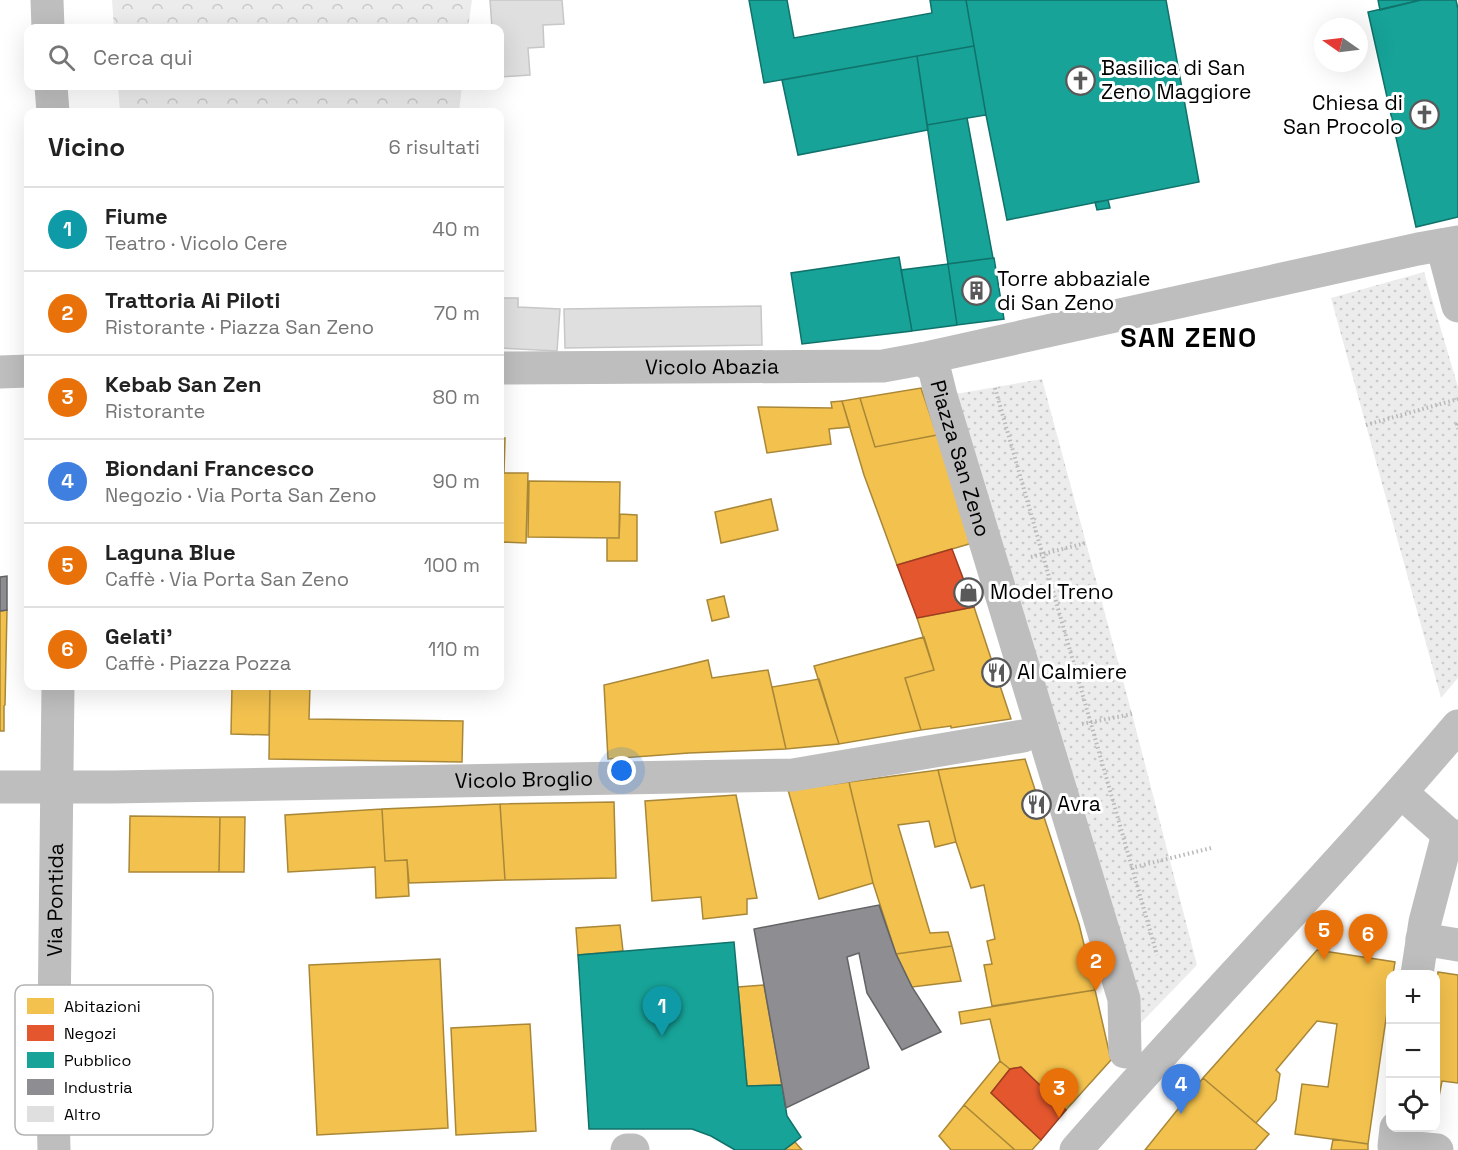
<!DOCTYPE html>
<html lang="it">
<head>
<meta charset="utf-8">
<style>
  :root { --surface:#fff; --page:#f6f6f6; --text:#222; --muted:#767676; --line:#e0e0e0; --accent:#595959 }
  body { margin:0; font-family:"Space Grotesk",sans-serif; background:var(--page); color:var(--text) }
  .controls { position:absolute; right:18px; bottom:18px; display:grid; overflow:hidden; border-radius:12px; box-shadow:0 6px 24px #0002 }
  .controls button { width:54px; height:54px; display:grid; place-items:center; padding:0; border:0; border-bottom:2px solid var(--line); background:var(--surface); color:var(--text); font:30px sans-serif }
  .compass { position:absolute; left:1314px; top:18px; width:54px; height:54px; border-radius:50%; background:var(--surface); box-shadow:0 6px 24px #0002; rotate:284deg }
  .you { position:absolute; left:622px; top:771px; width:21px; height:21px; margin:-15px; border:4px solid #fff; border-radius:50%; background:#1a73e8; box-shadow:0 0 0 9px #1a73e833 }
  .badge { display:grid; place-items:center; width:39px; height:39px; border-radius:50%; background:var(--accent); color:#fff; font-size:20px; font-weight:700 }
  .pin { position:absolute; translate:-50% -50px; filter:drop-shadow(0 2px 3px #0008) }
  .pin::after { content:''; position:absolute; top:32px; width:21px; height:18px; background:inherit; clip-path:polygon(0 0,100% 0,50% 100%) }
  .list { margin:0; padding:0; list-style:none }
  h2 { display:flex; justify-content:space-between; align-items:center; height:78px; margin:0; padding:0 24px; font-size:26px }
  h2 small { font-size:20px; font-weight:400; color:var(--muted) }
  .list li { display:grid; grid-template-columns:39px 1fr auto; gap:18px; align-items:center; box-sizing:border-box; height:84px; padding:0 24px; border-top:2px solid var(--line) }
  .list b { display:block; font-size:22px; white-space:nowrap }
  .list p { margin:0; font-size:20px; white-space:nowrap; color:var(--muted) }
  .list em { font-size:20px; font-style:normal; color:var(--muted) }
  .icon { flex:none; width:33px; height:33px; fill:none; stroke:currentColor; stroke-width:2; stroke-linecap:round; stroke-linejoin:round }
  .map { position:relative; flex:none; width:1458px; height:1150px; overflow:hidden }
  .search { position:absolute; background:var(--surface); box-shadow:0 6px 24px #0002; left:24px; top:24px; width:480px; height:66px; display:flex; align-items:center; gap:15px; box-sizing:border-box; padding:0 21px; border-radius:12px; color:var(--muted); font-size:22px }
  .panel { position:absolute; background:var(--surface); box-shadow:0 6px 24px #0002; left:24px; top:108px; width:480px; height:582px; border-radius:12px }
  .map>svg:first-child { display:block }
  .grass { fill:url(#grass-dots) }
  .park { fill:url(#park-crowns) }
  .homes { fill:#f2c14e; stroke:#a98737; stroke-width:1.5 }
  .shops { fill:#e4572e; stroke:#a03d20; stroke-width:1.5 }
  .public { fill:#17a398; stroke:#10726a; stroke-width:1.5 }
  .industry { fill:#8d8d92; stroke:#636366; stroke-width:1.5 }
  .building { fill:#dfdfdf; stroke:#c7c7c7; stroke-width:1.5 }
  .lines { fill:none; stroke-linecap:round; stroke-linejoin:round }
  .path { stroke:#b9b9b9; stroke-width:4; stroke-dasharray:1.5 3; stroke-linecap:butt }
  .minor { stroke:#bebebe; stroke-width:33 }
  .labels { text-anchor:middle; stroke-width:6; stroke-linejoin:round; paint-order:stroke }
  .poi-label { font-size:21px; fill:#000; stroke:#fff; text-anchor:start }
  .street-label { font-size:21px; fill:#000; stroke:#fff }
  .district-label { font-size:27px; font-weight:bold; letter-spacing:1.5px; fill:#000; stroke:#fff }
  .key { fill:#fff; stroke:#b2b2b2; stroke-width:1.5 }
  .key-label { font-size:16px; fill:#000 }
</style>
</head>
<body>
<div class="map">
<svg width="1458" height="1150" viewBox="0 0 1458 1150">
  <defs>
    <pattern id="grass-dots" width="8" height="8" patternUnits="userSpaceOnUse" patternTransform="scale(1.5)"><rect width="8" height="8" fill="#ececec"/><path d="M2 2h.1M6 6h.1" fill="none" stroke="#c9c9c9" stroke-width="1.8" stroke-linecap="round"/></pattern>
    <pattern id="park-crowns" width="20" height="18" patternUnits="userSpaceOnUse" patternTransform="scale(1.5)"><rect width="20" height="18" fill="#ececec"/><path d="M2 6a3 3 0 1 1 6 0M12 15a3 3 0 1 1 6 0" fill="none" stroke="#c9c9c9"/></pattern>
  </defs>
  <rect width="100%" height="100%" fill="#fff"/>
  <path class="grass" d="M 1424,272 L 1458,387 L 1458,678 L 1441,698 L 1331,298 Z
    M 1042,379 L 1132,714 L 1197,965 L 1137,1027 L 950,395 Z"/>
  <path class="park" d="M 112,0 L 472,0 L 468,28 L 114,28 Z
    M 118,86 L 462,86 L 459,112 L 120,112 Z"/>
  <path class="homes" d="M 921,388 L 937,435 L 875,447 L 860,398 Z
    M 860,398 L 875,447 L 937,435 L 976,542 L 897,565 L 864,475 L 842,401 Z
    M 842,401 L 850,427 L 829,429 L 831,444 L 767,453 L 758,407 L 832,408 L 831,402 Z
    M 500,438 L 505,438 L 504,473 L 528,473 L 526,543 L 503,542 L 502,581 L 500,581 Z
    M 529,481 L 620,482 L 619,538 L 528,537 Z
    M 771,499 L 778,530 L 721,543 L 715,512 Z
    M 620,514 L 637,515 L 637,561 L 607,561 L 607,538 L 619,538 Z
    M 724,596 L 729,617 L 712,621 L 707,600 Z
    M 974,607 L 1011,719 L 951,728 L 951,726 L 921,730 L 905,678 L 934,670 L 917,618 Z
    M 7,610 L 5,705 L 4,706 L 4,731 L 0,731 L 0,611 Z
    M 924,637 L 934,670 L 905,678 L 921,730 L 839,744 L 814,666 Z
    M 708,660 L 712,678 L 768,670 L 786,749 L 689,753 L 608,759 L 604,685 Z
    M 819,679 L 839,744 L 786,749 L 772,687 Z
    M 232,686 L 270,686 L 269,735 L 231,734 Z
    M 270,686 L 310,686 L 309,719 L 463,721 L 462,762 L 269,759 Z
    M 1025,759 L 1079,924 L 1095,990 L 992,1006 L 984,965 L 992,964 L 987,941 L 995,939 L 984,885 L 971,888 L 956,842 L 938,770 Z
    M 938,770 L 956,842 L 935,847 L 929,821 L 898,825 L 930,933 L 948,932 L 952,946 L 896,954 L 873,883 L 849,782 Z
    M 849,782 L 873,883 L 819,899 L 788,790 Z
    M 736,795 L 757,898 L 747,899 L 747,914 L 703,919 L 701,897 L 652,901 L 645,801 Z
    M 614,802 L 616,878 L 505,880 L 500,804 Z
    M 500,804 L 505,880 L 409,883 L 407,860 L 385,861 L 382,809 Z
    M 382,809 L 385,861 L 407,860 L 409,896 L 376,898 L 375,867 L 288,872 L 285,815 Z
    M 130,816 L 220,817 L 219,872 L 129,872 Z
    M 220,817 L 245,817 L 244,872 L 219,872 Z
    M 620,925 L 623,951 L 578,955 L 576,928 Z
    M 952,946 L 961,981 L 912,987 L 896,954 Z
    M 1317,950 L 1395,962 L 1393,974 L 1390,974 L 1390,991 L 1368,1144 L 1295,1134 L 1302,1084 L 1328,1087 L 1337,1024 L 1317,1021 L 1276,1070 L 1280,1074 L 1276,1100 L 1256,1123 L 1203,1078 Z
    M 440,959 L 448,1128 L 317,1135 L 309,965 Z
    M 1438,972 L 1458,975 L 1458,1083 L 1442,1081 L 1437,1107 L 1436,1107 L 1436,989 Z
    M 764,985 L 782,1085 L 747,1086 L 738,987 Z
    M 1095,990 L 1111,1060 L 1066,1110 L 1021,1067 L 1010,1069 L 1000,1061 L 990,1019 L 961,1024 L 959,1012 Z
    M 530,1024 L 536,1131 L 456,1135 L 451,1028 Z
    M 1000,1061 L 1010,1069 L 991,1093 L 1041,1140 L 1032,1150 L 1015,1150 L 964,1105 Z
    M 1203,1078 L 1269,1134 L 1255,1150 L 1145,1150 Z
    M 964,1105 L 1015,1150 L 951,1150 L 939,1136 Z
    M 1333,1139 L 1368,1144 L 1368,1150 L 1331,1150 Z
    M 795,1142 L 802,1150 L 784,1150 Z"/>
  <path class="shops" d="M 952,549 L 974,607 L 917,618 L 897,565 Z
    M 1021,1067 L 1066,1110 L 1041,1140 L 991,1093 L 1010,1069 Z"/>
  <path class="public" d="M 749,0 L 787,0 L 794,38 L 932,13 L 930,0 L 966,0 L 974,46 L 764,83 Z
    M 966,0 L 1166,0 L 1199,182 L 1007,220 L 986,115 Z
    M 1378,0 L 1421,0 L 1380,10 Z
    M 1421,0 L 1456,0 L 1458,9 L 1458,217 L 1416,227 L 1368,12 Z
    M 974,46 L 986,115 L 927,125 L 917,56 Z
    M 917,56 L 928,130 L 798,155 L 782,80 Z
    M 967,118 L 993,258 L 948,264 L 927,125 Z
    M 1108,200 L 1110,208 L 1097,210 L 1095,202 Z
    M 899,257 L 912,331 L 802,344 L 791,273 Z
    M 993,258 L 994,258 L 1004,319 L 957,325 L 948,264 Z
    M 948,264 L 957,325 L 912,331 L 901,270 Z
    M 734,942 L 747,1086 L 782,1085 L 787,1116 L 801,1137 L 784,1150 L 735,1150 L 711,1136 L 692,1129 L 589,1129 L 578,955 Z"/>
  <path class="industry" d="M 7,576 L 7,610 L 0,611 L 0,577 Z
    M 879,905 L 896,954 L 912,987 L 941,1032 L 902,1050 L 867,993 L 859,953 L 847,957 L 869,1068 L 786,1108 L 754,929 Z"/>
  <path class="building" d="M 490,0 L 562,0 L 564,24 L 543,25 L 544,47 L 528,48 L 530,75 L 500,77 L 500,28 L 492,28 Z
    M 500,298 L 518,298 L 518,307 L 560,309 L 557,351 L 500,348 Z
    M 761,306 L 762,345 L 565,348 L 564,309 Z"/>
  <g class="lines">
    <path class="path" d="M 995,388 L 1157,955
      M 1458,424 L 1457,425 L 1458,429
      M 1366,425 L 1458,399
      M 1031,557 L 1086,543
      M 1082,724 L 1132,714
      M 1131,868 L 1211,848"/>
    <g class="minor">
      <path d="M 47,0 L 48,28"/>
      <path d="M 51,86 L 53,112"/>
      <path d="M 1442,245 L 1458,306"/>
      <path id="s1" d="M 921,359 L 934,368 L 941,396 L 1124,999 L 1125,1052"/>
      <path id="s2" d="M 500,368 L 883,366 L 921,359 L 1418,249 L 1458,242"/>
      <path d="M 0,372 L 28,371"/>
      <path id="s3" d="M 0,787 L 112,787 L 793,775 L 1023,736"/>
      <path d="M 1402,793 L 1448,834 L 1458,837"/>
      <path d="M 1422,939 L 1458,945"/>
      <path d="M 1417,974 L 1425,922 L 1448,834"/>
      <path d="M 1396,1128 L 1394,1146 L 1437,1150"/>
      <path id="s4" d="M 54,1150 L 53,1108 L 58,686"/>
      <path d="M 627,1150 L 633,1150"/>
      <path d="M 1076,1150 C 1201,1007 1335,871 1458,726"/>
    </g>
  </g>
  <defs>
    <symbol id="church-ring" viewBox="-11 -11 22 22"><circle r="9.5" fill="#fff" stroke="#595959" stroke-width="1.5"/><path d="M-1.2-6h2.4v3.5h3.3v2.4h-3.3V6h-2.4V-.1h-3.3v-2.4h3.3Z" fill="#595959"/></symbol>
    <symbol id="building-ring" viewBox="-11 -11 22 22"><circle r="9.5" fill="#fff" stroke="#595959" stroke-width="1.5"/><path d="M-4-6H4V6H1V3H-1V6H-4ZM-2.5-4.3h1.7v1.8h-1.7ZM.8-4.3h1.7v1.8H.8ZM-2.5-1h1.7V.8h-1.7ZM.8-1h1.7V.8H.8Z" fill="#595959"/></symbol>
    <symbol id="shop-ring" viewBox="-11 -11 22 22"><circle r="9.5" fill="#fff" stroke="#595959" stroke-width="1.5"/><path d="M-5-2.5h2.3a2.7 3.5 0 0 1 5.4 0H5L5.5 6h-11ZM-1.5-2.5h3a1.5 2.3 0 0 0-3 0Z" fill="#595959"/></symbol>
    <symbol id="restaurant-ring" viewBox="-11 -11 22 22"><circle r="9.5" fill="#fff" stroke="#595959" stroke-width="1.5"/><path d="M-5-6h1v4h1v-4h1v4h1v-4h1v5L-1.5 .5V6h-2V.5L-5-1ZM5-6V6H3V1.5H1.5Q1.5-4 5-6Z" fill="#595959"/></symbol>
  </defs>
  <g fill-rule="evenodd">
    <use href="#church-ring" x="1064" y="64" width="33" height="33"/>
    <use href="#church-ring" x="1408" y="98" width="33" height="33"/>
    <use href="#building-ring" x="960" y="274" width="33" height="33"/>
    <use href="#shop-ring" x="952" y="576" width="33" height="33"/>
    <use href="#restaurant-ring" x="980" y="656" width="33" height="33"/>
    <use href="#restaurant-ring" x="1020" y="788" width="33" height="33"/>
  </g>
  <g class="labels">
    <g class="poi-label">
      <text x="1101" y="75">Basilica di San<tspan x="1101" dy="24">Zeno Maggiore</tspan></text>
      <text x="1403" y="110" text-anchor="end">Chiesa di<tspan x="1403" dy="24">San Procolo</tspan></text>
      <text x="997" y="286">Torre abbaziale<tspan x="997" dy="24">di San Zeno</tspan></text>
      <text x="990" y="599">Model Treno</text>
      <text x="1017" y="679">Al Calmiere</text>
      <text x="1057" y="811">Avra</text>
    </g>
    <g class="street-label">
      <text dy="7" stroke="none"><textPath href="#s2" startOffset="212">Vicolo Abazia</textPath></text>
      <text dy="7" stroke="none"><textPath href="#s1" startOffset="110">Piazza San Zeno</textPath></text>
      <text dy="7" stroke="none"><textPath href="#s3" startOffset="524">Vicolo Broglio</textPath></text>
      <text dy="7" stroke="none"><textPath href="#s4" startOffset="250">Via Pontida</textPath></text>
    </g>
    <g class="district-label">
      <text x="1189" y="347">SAN ZENO</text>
    </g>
  </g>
  <rect x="15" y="985" width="198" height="150" rx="9" class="key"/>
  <rect x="27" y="998" width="27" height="16" fill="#f2c14e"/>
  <rect x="27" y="1025" width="27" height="16" fill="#e4572e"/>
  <rect x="27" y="1052" width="27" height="16" fill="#17a398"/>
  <rect x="27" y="1079" width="27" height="16" fill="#8d8d92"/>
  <rect x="27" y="1106" width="27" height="16" fill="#dfdfdf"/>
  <g class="key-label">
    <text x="64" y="1012">Abitazioni</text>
    <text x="64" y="1039">Negozi</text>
    <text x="64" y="1066">Pubblico</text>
    <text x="64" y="1093">Industria</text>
    <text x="64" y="1120">Altro</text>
  </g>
</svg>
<div class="controls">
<button>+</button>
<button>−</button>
<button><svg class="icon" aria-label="locate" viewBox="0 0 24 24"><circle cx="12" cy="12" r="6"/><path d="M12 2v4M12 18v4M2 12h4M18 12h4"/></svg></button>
</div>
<svg class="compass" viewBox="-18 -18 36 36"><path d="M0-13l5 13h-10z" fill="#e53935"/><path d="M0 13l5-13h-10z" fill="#767676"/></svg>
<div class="you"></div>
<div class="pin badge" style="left:662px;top:1036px;background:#0f9aa8">1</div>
<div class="pin badge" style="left:1096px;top:991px;background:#e8710a">2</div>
<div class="pin badge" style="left:1059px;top:1118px;background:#e8710a">3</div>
<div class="pin badge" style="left:1181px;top:1114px;background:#3f7fe0">4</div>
<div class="pin badge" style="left:1324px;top:960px;background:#e8710a">5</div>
<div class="pin badge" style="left:1368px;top:964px;background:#e8710a">6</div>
<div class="search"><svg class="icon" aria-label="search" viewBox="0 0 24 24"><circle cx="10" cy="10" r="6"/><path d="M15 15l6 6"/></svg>Cerca qui</div>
<section class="panel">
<h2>Vicino<small>6 risultati</small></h2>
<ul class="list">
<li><span class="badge" style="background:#0f9aa8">1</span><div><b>Fiume</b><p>Teatro · Vicolo Cere</p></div><em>40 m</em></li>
<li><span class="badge" style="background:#e8710a">2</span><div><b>Trattoria Ai Piloti</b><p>Ristorante · Piazza San Zeno</p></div><em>70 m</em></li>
<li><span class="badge" style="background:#e8710a">3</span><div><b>Kebab San Zen</b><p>Ristorante</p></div><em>80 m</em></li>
<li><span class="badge" style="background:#3f7fe0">4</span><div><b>Biondani Francesco</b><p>Negozio · Via Porta San Zeno</p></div><em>90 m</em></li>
<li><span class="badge" style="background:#e8710a">5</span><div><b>Laguna Blue</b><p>Caffè · Via Porta San Zeno</p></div><em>100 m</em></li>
<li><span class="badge" style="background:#e8710a">6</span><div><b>Gelati'</b><p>Caffè · Piazza Pozza</p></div><em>110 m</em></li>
</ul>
</section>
</div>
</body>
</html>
